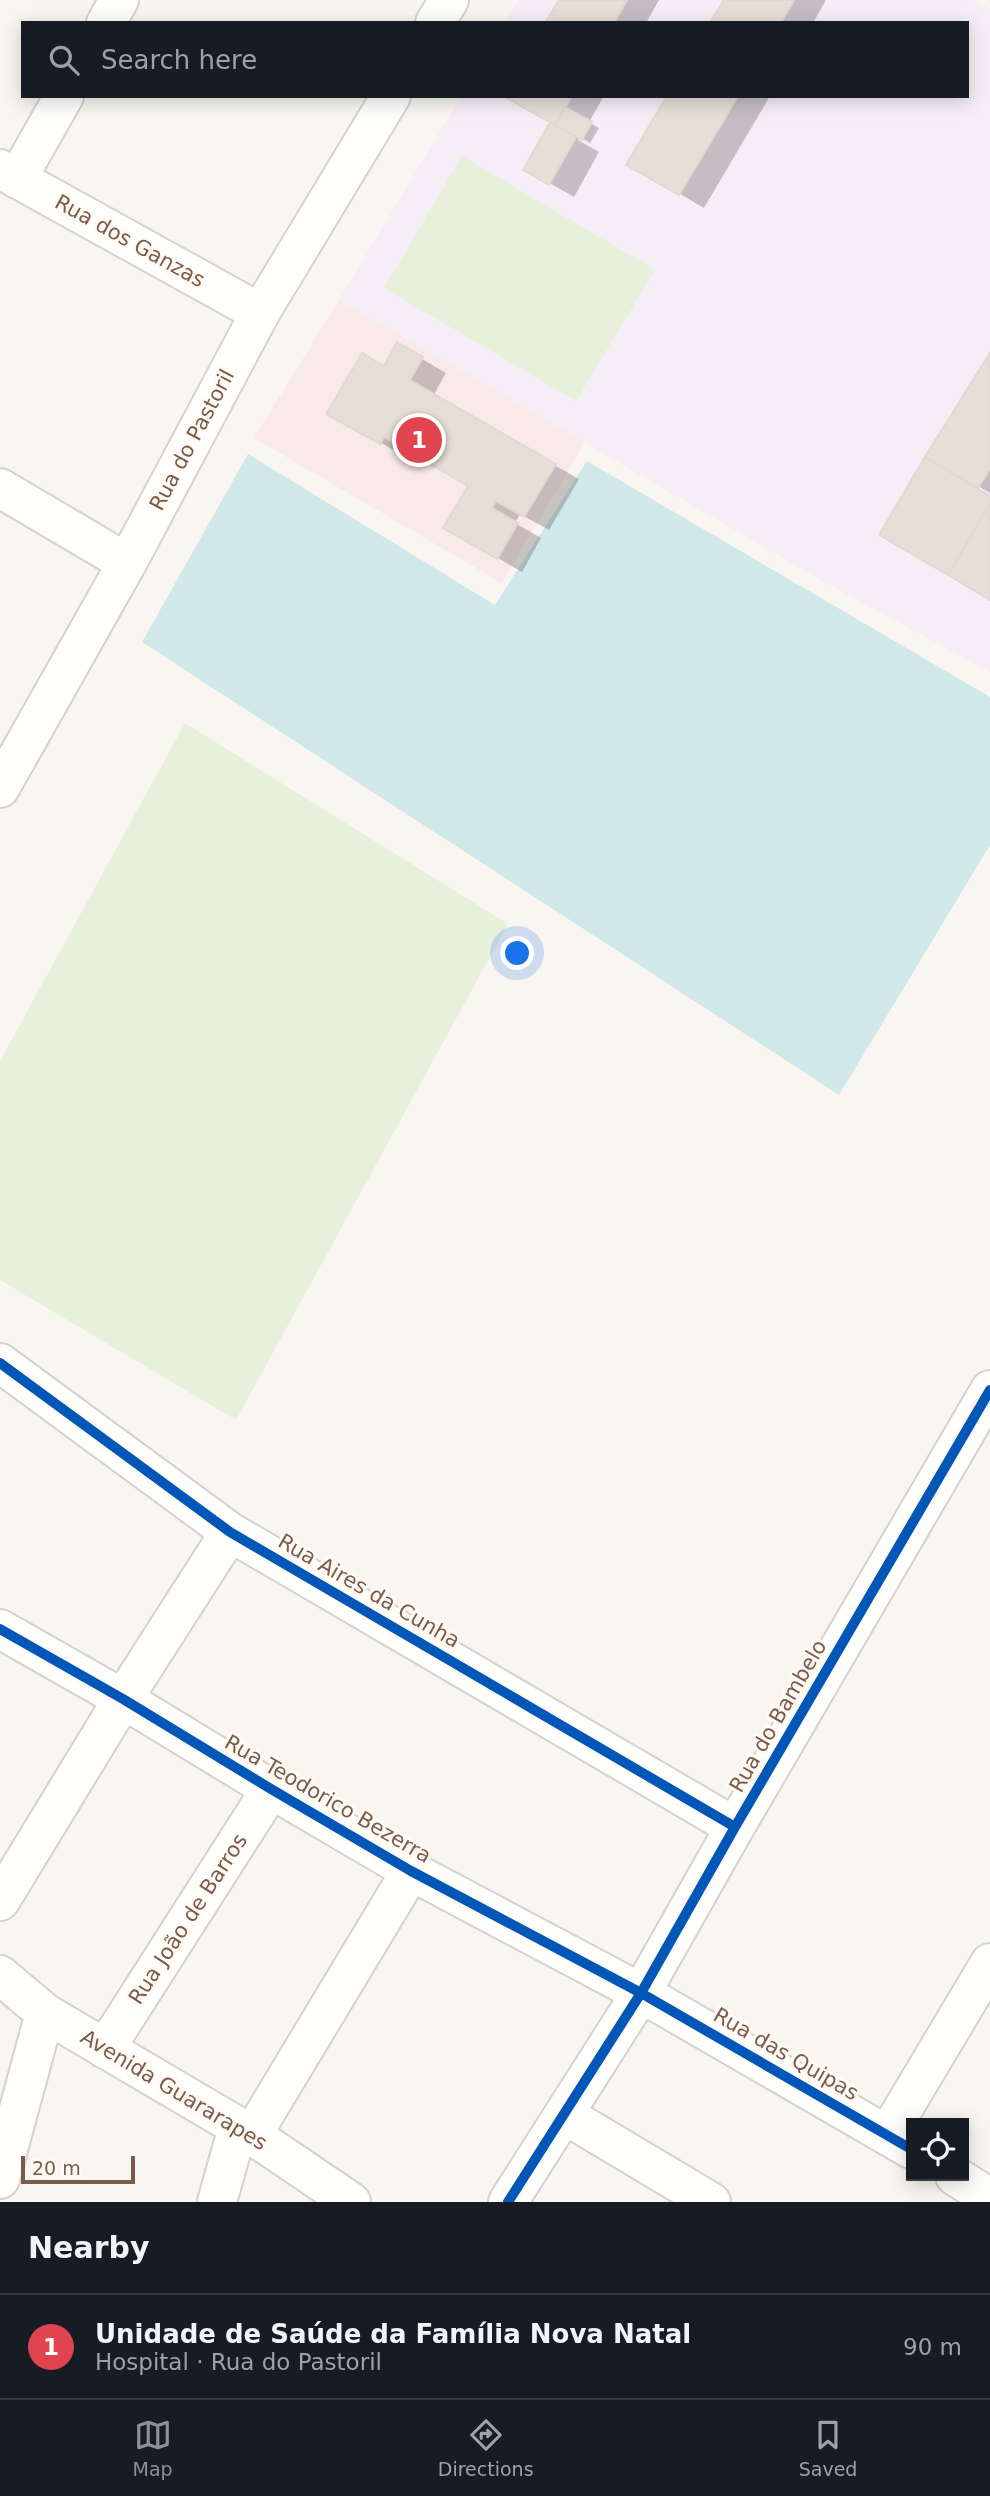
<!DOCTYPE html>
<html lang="en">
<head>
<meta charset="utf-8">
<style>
  :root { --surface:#171b24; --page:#242831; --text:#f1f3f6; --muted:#9ea1a6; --line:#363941; --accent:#8c9099 }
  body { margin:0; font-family:"DejaVu Sans",sans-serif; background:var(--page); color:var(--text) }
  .controls { position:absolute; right:21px; bottom:21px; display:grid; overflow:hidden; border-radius:0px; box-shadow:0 4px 18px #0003 }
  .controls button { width:63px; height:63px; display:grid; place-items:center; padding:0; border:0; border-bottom:2px solid var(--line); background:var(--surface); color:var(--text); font:35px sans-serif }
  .scale { position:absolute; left:21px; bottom:18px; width:114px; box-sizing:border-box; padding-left:7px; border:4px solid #7a5c4d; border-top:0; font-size:19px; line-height:24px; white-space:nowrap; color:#7a5c4d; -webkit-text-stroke:5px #fffaf3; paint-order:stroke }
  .you { position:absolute; left:518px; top:954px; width:24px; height:24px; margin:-18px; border:5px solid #fff; border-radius:50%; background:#1a73e8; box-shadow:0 0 0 10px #1a73e833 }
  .badge { display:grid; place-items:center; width:46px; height:46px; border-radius:50%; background:var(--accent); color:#fff; font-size:23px; font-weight:700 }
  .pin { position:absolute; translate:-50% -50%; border:4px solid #fff; box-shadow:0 2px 7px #0006 }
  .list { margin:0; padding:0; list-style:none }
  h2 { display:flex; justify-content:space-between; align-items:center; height:91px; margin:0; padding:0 28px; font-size:30px }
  h2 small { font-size:23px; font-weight:400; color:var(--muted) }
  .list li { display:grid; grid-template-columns:46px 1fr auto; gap:21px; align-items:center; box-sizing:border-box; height:105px; padding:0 28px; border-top:2px solid var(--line) }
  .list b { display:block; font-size:26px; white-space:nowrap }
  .list p { margin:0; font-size:23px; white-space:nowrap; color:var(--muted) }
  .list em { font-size:23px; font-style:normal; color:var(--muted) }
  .icon { flex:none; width:38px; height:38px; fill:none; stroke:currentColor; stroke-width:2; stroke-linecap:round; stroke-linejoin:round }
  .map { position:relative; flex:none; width:990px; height:2202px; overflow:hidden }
  .search { position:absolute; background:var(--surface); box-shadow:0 4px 18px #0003; left:21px; right:21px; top:21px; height:77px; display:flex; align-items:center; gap:18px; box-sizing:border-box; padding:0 24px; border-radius:0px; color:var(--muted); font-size:26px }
  .sheet { height:196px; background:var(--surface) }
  nav { display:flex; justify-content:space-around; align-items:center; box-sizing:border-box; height:98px; border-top:2px solid var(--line); background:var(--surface); font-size:19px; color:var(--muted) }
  nav a { display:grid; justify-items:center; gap:4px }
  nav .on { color:var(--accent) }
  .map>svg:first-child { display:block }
  .education { fill:#f6eef6 }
  .medical { fill:#fae9e9 }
  .green { fill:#e7f0db }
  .water { fill:#d0e8ea }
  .shadow { fill:#0003 }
  .building { fill:#e6ded7; stroke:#e2d8d2; stroke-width:2 }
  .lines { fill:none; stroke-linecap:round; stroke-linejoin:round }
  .street-casing { stroke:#d7d1cb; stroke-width:42 }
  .secondary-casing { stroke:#d9d2cb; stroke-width:42 }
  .street { stroke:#fefefd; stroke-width:38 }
  .secondary { stroke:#fefefd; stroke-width:38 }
  .cycleway-casing { stroke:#fffaf3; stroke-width:15 }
  .cycleway { stroke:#0057b8; stroke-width:10 }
  .labels { text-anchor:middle; stroke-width:6; stroke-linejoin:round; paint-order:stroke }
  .street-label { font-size:21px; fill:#7a5c4d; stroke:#fffaf3 }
</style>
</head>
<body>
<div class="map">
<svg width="990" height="2202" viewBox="0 0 990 2202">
  <rect width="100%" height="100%" fill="#f9f5f0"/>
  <path class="education" d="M 519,0 L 975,0 L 990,9 L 990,672 L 824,582 L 339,300 L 461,96 L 967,96 L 967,23 L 505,23 Z"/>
  <path class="medical" d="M 339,300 L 585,442 L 502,583 L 254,438 Z"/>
  <path class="green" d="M 462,156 L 655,270 L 576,401 L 384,288 Z
    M 185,723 L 508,924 L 236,1420 L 0,1280 L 0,1061 Z"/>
  <path class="water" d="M 248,454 L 495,605 L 587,461 L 990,697 L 990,845 L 839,1095 L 142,642 Z"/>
  <path class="shadow" d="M 561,0 L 659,0 L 646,23 L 547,23 Z
    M 726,0 L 826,0 L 813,23 L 712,23 Z
    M 507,96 L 604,96 L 589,122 L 599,128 L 590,143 L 580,137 L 578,140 L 599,152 L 574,197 L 525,169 L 552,122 Z
    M 669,96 L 770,96 L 704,208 L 629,164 Z
    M 398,345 L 446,373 L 433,396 L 579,479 L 549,530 L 520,514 L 515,523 L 541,538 L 522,572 L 446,528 L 470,485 L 408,449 L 404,456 L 329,413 L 385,368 Z
    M 990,356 L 990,493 L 929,458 L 927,461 L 990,498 L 990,598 L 881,534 Z"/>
  <path class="building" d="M 559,0 L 627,0 L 614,23 L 545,23 Z
    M 724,0 L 794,0 L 781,23 L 710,23 Z
    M 503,96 L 572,96 L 555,125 Z
    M 667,96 L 738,96 L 679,195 L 626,165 Z
    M 565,107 L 592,122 L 582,140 L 555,125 Z
    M 550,122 L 576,137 L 549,185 L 523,170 Z
    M 397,342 L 423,357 L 410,380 L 556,464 L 524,517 L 496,501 L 492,508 L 518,523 L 497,559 L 443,528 L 468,486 L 384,437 L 380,444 L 326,414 L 362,353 L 384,366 Z
    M 990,353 L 990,469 L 978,488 L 925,457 Z
    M 925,457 L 990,496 L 990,504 L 948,575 L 879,535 Z
    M 990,504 L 990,600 L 948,575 Z"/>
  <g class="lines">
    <defs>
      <path id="street" d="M 106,23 L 119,0
        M 17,179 L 64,96
        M 0,488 L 127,563
        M 0,788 L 127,563 L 260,313
        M 0,1363 L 230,1532 L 735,1827
        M 0,1629 L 123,1699 L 271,1789 L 411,1871 L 641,1993 L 911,2149
        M 0,1901 L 123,1699 L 230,1532
        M 0,1975 L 45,2013 L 252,2135 L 351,2202
        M 105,2049 L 271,1789
        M 565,2115 L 711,2202
        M 888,2134 L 990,1963
        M 252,2135 L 411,1871
        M 955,2176 L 990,2198
        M 0,2179 L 45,2013
        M 217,2202 L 238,2127
        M 508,2202 L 641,1993 L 735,1827 L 990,1390"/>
      <path id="secondary" d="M 435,23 L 449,0
        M 0,169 L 260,313 L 391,96"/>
    </defs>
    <use href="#street" class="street-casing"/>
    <use href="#secondary" class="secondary-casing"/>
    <use href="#street" class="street"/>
    <use href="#secondary" class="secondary"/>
    <defs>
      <path id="cycleway" d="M 0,1363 L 230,1532 L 735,1827
        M 0,1629 L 123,1699 L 271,1789 L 411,1871 L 641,1993 L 911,2149
        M 508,2202 L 641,1993 L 735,1827 L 990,1390"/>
    </defs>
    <use href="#cycleway" class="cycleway-casing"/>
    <use href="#cycleway" class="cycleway"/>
  </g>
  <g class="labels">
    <g class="street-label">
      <text transform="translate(130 241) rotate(29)" y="7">Rua dos Ganzas</text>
      <text transform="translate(192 440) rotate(-62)" y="7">Rua do Pastoril</text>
      <text transform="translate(369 1591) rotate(30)" y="7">Rua Aires da Cunha</text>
      <text transform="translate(778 1716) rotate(-60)" y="7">Rua do Bambelo</text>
      <text transform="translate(328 1799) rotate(30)" y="7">Rua Teodorico Bezerra</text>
      <text transform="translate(188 1919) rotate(-57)" y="7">Rua João de Barros</text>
      <text transform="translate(786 2054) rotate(30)" y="7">Rua das Quipas</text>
      <text transform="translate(174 2090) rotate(31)" y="7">Avenida Guararapes</text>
    </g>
  </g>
</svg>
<div class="controls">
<button><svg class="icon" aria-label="locate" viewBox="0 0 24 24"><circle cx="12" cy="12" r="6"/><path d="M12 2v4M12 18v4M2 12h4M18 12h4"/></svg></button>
</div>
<div class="scale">20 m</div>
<div class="you"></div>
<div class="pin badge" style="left:419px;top:440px;background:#e0444e">1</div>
<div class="search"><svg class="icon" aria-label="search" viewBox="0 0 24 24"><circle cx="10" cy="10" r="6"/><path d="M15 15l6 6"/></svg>Search here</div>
</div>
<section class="sheet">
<h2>Nearby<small></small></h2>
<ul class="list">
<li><span class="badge" style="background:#e0444e">1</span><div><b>Unidade de Saúde da Família Nova Natal</b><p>Hospital · Rua do Pastoril</p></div><em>90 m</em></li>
</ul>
</section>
<nav>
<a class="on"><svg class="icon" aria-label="map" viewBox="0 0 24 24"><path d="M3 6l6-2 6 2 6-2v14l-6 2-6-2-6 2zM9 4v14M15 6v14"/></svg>Map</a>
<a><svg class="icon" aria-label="directions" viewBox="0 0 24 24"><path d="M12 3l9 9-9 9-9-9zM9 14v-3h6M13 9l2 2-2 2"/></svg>Directions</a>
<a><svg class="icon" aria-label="saved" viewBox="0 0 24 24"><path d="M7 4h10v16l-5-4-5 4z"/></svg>Saved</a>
</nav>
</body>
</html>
